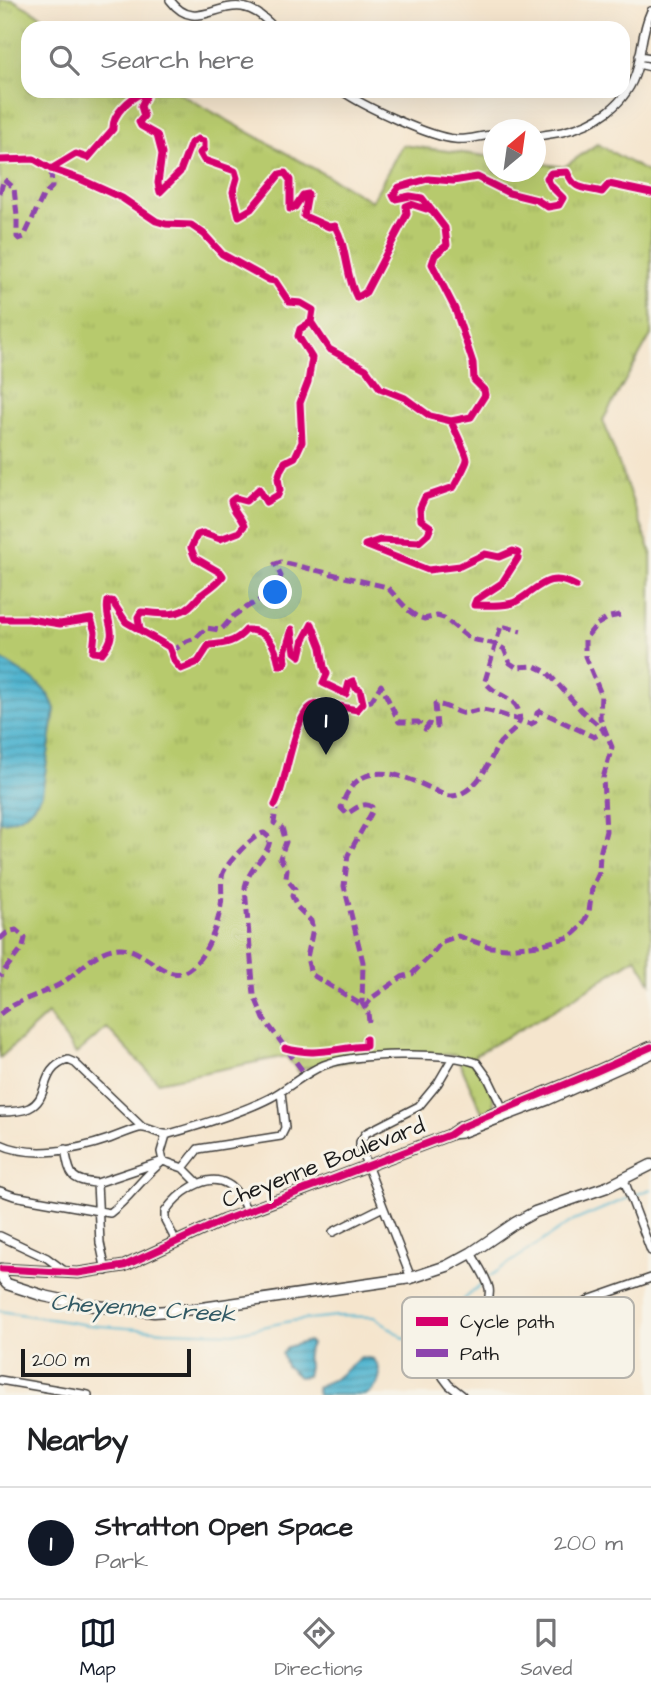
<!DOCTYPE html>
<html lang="en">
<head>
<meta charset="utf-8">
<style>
  :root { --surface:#fff; --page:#f2f2f2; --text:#202124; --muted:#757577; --line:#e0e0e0; --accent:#111827 }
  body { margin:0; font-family:"Architects Daughter",sans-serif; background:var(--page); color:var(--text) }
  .compass { position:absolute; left:483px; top:119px; width:63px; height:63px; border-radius:50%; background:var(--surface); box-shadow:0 7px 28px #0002; rotate:29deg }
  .scale { position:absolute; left:21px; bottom:18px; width:170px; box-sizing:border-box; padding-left:7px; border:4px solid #1c1c1c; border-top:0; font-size:19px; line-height:24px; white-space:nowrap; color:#1c1c1c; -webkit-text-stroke:5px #f7f3e8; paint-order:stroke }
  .you { position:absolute; left:276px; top:593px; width:24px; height:24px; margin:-18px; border:5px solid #fff; border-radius:50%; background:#1a73e8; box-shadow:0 0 0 10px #1a73e833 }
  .badge { display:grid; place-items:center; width:46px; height:46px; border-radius:50%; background:var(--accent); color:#fff; font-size:23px; font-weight:700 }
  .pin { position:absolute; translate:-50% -58px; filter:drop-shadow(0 2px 4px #0008) }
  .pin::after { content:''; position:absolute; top:37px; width:24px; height:21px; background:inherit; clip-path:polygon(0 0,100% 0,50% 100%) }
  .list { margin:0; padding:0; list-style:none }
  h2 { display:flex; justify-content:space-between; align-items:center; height:91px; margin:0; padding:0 28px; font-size:30px }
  h2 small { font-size:23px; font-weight:400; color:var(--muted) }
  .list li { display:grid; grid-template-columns:46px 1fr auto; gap:21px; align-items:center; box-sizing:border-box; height:112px; padding:0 28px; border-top:2px solid var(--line) }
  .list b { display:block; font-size:26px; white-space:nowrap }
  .list p { margin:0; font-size:23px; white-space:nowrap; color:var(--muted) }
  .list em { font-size:23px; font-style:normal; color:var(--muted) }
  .icon { flex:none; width:38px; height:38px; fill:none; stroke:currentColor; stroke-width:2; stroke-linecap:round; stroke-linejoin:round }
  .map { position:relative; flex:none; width:651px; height:1395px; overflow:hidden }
  .search { position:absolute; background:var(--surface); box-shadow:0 7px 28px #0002; left:21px; right:21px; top:21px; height:77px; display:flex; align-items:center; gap:18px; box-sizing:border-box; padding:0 24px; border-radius:21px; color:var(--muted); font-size:26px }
  .sheet { height:203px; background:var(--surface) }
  nav { display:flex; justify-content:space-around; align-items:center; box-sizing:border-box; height:98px; border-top:2px solid var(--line); background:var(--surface); font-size:19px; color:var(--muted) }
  nav a { display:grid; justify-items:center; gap:4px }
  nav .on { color:var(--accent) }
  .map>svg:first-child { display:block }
  .park { fill:url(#park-tufts); stroke:#6a7344; stroke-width:2 }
  .water { fill:url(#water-rules); stroke:#366876; stroke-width:2 }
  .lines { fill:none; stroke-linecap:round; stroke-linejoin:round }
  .stream { stroke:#50b4cf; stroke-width:2 }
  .street-casing { stroke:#3d3a37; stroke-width:10 }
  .secondary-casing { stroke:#3d3a37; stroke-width:13 }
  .street { stroke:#fff; stroke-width:7 }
  .secondary { stroke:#fff; stroke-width:10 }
  .quiet { stroke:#8e44ad; stroke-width:5; stroke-dasharray:10 5; stroke-linecap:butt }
  .cycleway-casing { stroke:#f7f3e8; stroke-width:11 }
  .cycleway { stroke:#d6006c; stroke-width:7 }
  .labels { text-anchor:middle; stroke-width:6; stroke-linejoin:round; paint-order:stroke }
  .street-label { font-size:23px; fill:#1c1c1c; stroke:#f7f3e8 }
  .water-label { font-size:24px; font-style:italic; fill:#315964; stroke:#f7f3e8 }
  .key { fill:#f7f3e8; stroke:#b5b2ab; stroke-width:2 }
  .key-label { font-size:19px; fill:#1c1c1c }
</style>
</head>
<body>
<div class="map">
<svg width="651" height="1395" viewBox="0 0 651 1395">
  <defs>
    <pattern id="park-tufts" width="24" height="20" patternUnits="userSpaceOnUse" patternTransform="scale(1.75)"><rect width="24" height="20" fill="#b7ca6d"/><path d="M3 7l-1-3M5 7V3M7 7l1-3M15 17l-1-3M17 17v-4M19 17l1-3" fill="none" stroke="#9dad5e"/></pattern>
    <pattern id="water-rules" width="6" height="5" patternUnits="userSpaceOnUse" patternTransform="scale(1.75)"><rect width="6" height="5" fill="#50b4cf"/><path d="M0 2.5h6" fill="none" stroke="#4292a7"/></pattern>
  </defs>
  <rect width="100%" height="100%" fill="#f7f3e8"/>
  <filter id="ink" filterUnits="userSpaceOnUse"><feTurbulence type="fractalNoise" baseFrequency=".0143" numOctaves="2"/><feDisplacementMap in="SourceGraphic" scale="14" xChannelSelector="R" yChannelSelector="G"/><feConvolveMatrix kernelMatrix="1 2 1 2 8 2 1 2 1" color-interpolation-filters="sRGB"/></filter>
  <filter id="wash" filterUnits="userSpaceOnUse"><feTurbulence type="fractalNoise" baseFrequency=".00686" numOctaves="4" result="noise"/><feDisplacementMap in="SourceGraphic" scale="28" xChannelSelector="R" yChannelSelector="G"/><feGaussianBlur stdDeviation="1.57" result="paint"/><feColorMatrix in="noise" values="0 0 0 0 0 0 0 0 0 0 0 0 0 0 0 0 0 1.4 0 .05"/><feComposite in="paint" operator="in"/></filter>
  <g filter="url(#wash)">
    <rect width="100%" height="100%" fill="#f5e5cd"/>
    <path class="park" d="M 0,0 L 13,0 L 63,28 L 28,28 L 28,91 L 175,91 L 372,201 L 402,145 L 493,157 L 494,172 L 536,172 L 536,163 L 564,167 L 597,144 L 651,174 L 651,335 L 603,420 L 651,552 L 651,983 L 636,958 L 561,1006 L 475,1055 L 474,1065 C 484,1073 497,1094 493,1108 L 482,1112 L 456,1055 L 401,1053 L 304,1068 L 299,1072 L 286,1056 L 158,1082 L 107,1028 L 76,1054 L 48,1014 L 0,1058 Z"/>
    <path class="water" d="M 0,658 C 20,672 49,684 55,710 L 42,794 C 31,811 21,821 0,822 Z
      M 308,1341 L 311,1344 C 307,1352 304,1358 309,1366 L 307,1376 L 299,1377 L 286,1366 L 282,1354 L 287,1347 Z
      M 361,1357 L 373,1359 C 385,1371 380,1390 364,1395 C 354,1395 330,1395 318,1395 L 316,1387 L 335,1379 Z"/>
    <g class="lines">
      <path class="stream" d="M 633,1196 L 651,1189
        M 487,1278 L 569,1223 L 628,1198
        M 0,1311 L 88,1325 L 165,1331 L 233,1333 L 291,1321 L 337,1316 L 374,1317 L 405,1339 L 436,1325 L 483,1282"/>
    </g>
  </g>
  <g filter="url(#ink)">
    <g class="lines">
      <defs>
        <path id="street" d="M 170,0 C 194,32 215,3 242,7 C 256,9 265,19 275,28
          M 639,56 L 651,58
          M 638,64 L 651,67
          M 342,91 C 363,106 430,137 455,139 C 468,141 481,135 494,135
          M 536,137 C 544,134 553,134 562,132 C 596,124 627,105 637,69 C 642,49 642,30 651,11
          M 0,1112 C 9,1112 20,1112 29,1108 C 51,1098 38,1069 68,1060 L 75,1063 L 142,1127
          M 450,1135 L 461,1134 L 548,1101 L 651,1055
          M 0,1144 C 32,1159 77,1150 109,1139 C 119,1135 129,1131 139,1128 C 149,1126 159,1136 169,1134 C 201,1125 241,1113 270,1098 C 289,1088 304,1073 324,1065 C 356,1053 445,1051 477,1063 L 488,1078 L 503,1109
          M 65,1149 C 70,1174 69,1181 97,1183 L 100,1243 L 106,1271
          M 183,1168 L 198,1149 L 281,1136 L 285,1128 L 281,1092
          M 624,1180 L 651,1251
          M 97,1183 L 163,1161 L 161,1152 L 166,1135
          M 0,1191 L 14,1196 L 110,1213 C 130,1198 143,1176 163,1161 L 183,1168 L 198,1183
          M 333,1232 L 383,1207
          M 0,1236 L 47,1258 L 66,1272
          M 176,1241 L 165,1220 L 165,1212 C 176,1195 206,1171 227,1184 C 237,1189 242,1201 247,1211
          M 411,1278 L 360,1147 L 360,1142 L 366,1133 L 419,1106 L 438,1083 L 452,1059
          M 578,1312 L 585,1303 L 591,1299 L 651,1278
          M 0,1380 L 88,1395
          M 462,1395 L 449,1385 L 443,1377 C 450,1355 494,1313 489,1288 C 486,1276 477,1264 471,1253"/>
        <path id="secondary" d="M 0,1269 L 78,1273 L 124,1266 L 224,1220 L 449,1135 L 459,1128 L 595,1072 L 651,1047
          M 2,1269 L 3,1279 L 7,1284 L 44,1296 L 86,1305 L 154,1312 L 195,1309 L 411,1278 L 447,1266 L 471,1253 L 515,1223 L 535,1212 L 607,1187 L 651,1165"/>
      </defs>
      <use href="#street" class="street-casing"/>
      <use href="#secondary" class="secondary-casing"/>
      <use href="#street" class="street"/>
      <use href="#secondary" class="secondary"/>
      <path class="quiet" d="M 0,193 L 4,179 L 14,188 L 17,216 L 17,237 L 19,239 L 24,237 L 43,196 L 52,187 L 51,169
        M 171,652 L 187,641 L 196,638 L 206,628 L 220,630 C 226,626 229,619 235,615 C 255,600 269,601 281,576 L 275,564 L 281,562 L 387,587 L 408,610 L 416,616 L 424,619 L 437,616 L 444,618 L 470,639 L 496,644 L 504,649 L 510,663 L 516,667 L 535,666 L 547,672 L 582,711 L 605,731 L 594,737 L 540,711 L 537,713 L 535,722 L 531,724 C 514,719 500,713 483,710 C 476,709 468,714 461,713 C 452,710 446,705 435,704 L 437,727 L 429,724 L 425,729 L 418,722 L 399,722 L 381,685 L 371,701 L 363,703
        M 277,801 L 274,823 L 282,828 L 286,842 L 280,858 L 287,869 L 286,878 L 295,889 L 292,896 L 297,907 L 311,921 L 313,929 L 307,958 L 311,974 L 365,1007 L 373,997 L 402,977 L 412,974 L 432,954 L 441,942 L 458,936 L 490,947 L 507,948 L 539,945 L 570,937 L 581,927 L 589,912 L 592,888 L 599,873 L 600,854 L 606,831 L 603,778 L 612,747 L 600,718 L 601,694 L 585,656 L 585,639 L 596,625 L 610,617 L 620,615 L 623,611
        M 0,939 L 8,932 L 16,930 L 25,938 L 23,947 L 0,976
        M 0,1014 C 18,999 42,995 62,983 C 81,971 95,949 120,948 C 145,947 168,989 192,967 C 207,954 218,925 221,905 C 223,895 220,883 223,873 C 227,863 254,834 264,833 L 270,838 C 270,856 248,866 245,888 L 254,995 L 264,1019 L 305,1074
        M 369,1022 L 368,1013 L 362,1003 L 363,962 L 344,886 L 348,855 L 372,812 L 372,807 C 363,801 355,809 347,814 L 341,808 C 355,761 392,770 428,787 C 438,791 446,799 458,795 C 480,786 487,766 497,747 C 504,734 523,731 519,713 C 517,697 492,695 485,681 L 501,626 L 521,631"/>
      <defs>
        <path id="cycleway" d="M 0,160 L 34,159 L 51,169 L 80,179 L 122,198 L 156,221 L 166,224 L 191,225 L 204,234 L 222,254 L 269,280 L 275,281 L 289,302 L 301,303 L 313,310 L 311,322 L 329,349 L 366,369 L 380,388 L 405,398 L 430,416 L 451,421
          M 51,169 L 76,154 L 88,158 L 113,129 C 112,114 130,98 143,93 L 146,96 L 141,106 L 144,116 L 139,122 L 141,126 L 157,135 L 162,154 L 158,183 L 160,192 L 180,172 L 191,143 L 198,139 L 204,141 L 204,149 L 200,153 L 204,160 L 235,171 L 237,178 L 233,192 L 239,216 L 251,209 L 280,174 L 285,173 L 290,180 L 290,209 L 295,207 L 303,195 L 308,194 L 304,216 L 329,227 L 335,226 C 348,249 345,275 357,298 L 366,292 L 407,214 L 406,206 L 411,204 L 426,209
          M 576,586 C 548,570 538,589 517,601 C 507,607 486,605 474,605 L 476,600 L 502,583 L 518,558 L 518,553 L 513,551 L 499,557 L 485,554 L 460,566 L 428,570 L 365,545 L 380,540 L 419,542 L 428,534 L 431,527 L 421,520 L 420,508 L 425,497 L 454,487 C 456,481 467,465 467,460 C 468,456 454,429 451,421 L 471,417 L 485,395 L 484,390 L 474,380 L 473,363 L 455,309 L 432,264 L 435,255 L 447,245 L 445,228 L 422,198 L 410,196 L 395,199 L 393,195 L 399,187 L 428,179 L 453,181 L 477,177 L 509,193 L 537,200 L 548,207 L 559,205 L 563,198 L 551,186 L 547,178 L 551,173 L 567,172 C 575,191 583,187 602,192 L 609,184 L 651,193
          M 0,619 L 29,619 L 60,624 L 91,619 L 95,632 L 93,652 L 102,653 C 122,630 103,624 108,601 L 112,601 L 126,622 L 169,647 L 175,662 L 181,669 L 198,662 L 209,645 C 225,644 236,642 246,630 C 267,629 276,646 279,665 L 283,665 L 286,661 L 284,655 L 292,629 L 295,652 L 300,656 L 304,639 L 312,624 L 321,647 L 324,667 L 327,674 L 323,683 L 346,694 L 349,683 L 353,681 L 356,688 L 360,690 L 363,703 L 357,710 C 344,708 327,701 314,705 C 294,711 286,787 275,805
          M 140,630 L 138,617 L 141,612 C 157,613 176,618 190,606 C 194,603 197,598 202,594 C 209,589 218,583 223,576 L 221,573 L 195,558 L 191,548 L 197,535 L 203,533 L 220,539 L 239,532 L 244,526 C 241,516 233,512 231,501 L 235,498 L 246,501 L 259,489 L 266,502 L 278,495 L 280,490 L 278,478 L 281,469 L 285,462 L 295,457 L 302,442 L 300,403 L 308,382 L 312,358 L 298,336 L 300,329 L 311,322
          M 285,1048 C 315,1057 335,1048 366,1046 L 366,1039
          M 2,1269 L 78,1273 L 124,1266 L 224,1220 L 449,1135 L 459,1128 L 595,1072 L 651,1047"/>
      </defs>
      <use href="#cycleway" class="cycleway-casing"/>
      <use href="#cycleway" class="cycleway"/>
    </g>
  </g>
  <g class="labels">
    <g class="street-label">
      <text transform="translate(323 1162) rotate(-21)" y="8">Cheyenne Boulevard</text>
    </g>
    <g class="water-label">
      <text transform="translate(143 1308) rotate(4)" y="8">Cheyenne Creek</text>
    </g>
  </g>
  <rect x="402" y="1297" width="232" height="81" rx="10" class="key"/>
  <rect x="416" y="1317" width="32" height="9" fill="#d6006c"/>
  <rect x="416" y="1349" width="32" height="8" fill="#8e44ad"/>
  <g class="key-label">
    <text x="460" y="1328">Cycle path</text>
    <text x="460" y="1360">Path</text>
  </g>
</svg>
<svg class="compass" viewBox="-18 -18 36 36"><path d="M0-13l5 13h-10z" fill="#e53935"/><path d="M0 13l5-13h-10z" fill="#757577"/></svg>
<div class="scale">200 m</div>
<div class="you"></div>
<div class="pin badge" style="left:326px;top:755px">1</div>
<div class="search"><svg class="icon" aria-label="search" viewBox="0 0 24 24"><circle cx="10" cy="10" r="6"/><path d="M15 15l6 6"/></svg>Search here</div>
</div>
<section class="sheet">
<h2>Nearby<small></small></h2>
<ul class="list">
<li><span class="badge">1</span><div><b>Stratton Open Space</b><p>Park</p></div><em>200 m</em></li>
</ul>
</section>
<nav>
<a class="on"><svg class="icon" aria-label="map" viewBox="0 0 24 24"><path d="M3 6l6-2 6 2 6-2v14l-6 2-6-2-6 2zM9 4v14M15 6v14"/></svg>Map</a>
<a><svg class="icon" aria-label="directions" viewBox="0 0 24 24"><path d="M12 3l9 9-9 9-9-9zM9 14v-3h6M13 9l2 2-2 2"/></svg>Directions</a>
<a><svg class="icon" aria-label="saved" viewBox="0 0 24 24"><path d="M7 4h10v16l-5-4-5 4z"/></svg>Saved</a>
</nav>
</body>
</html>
